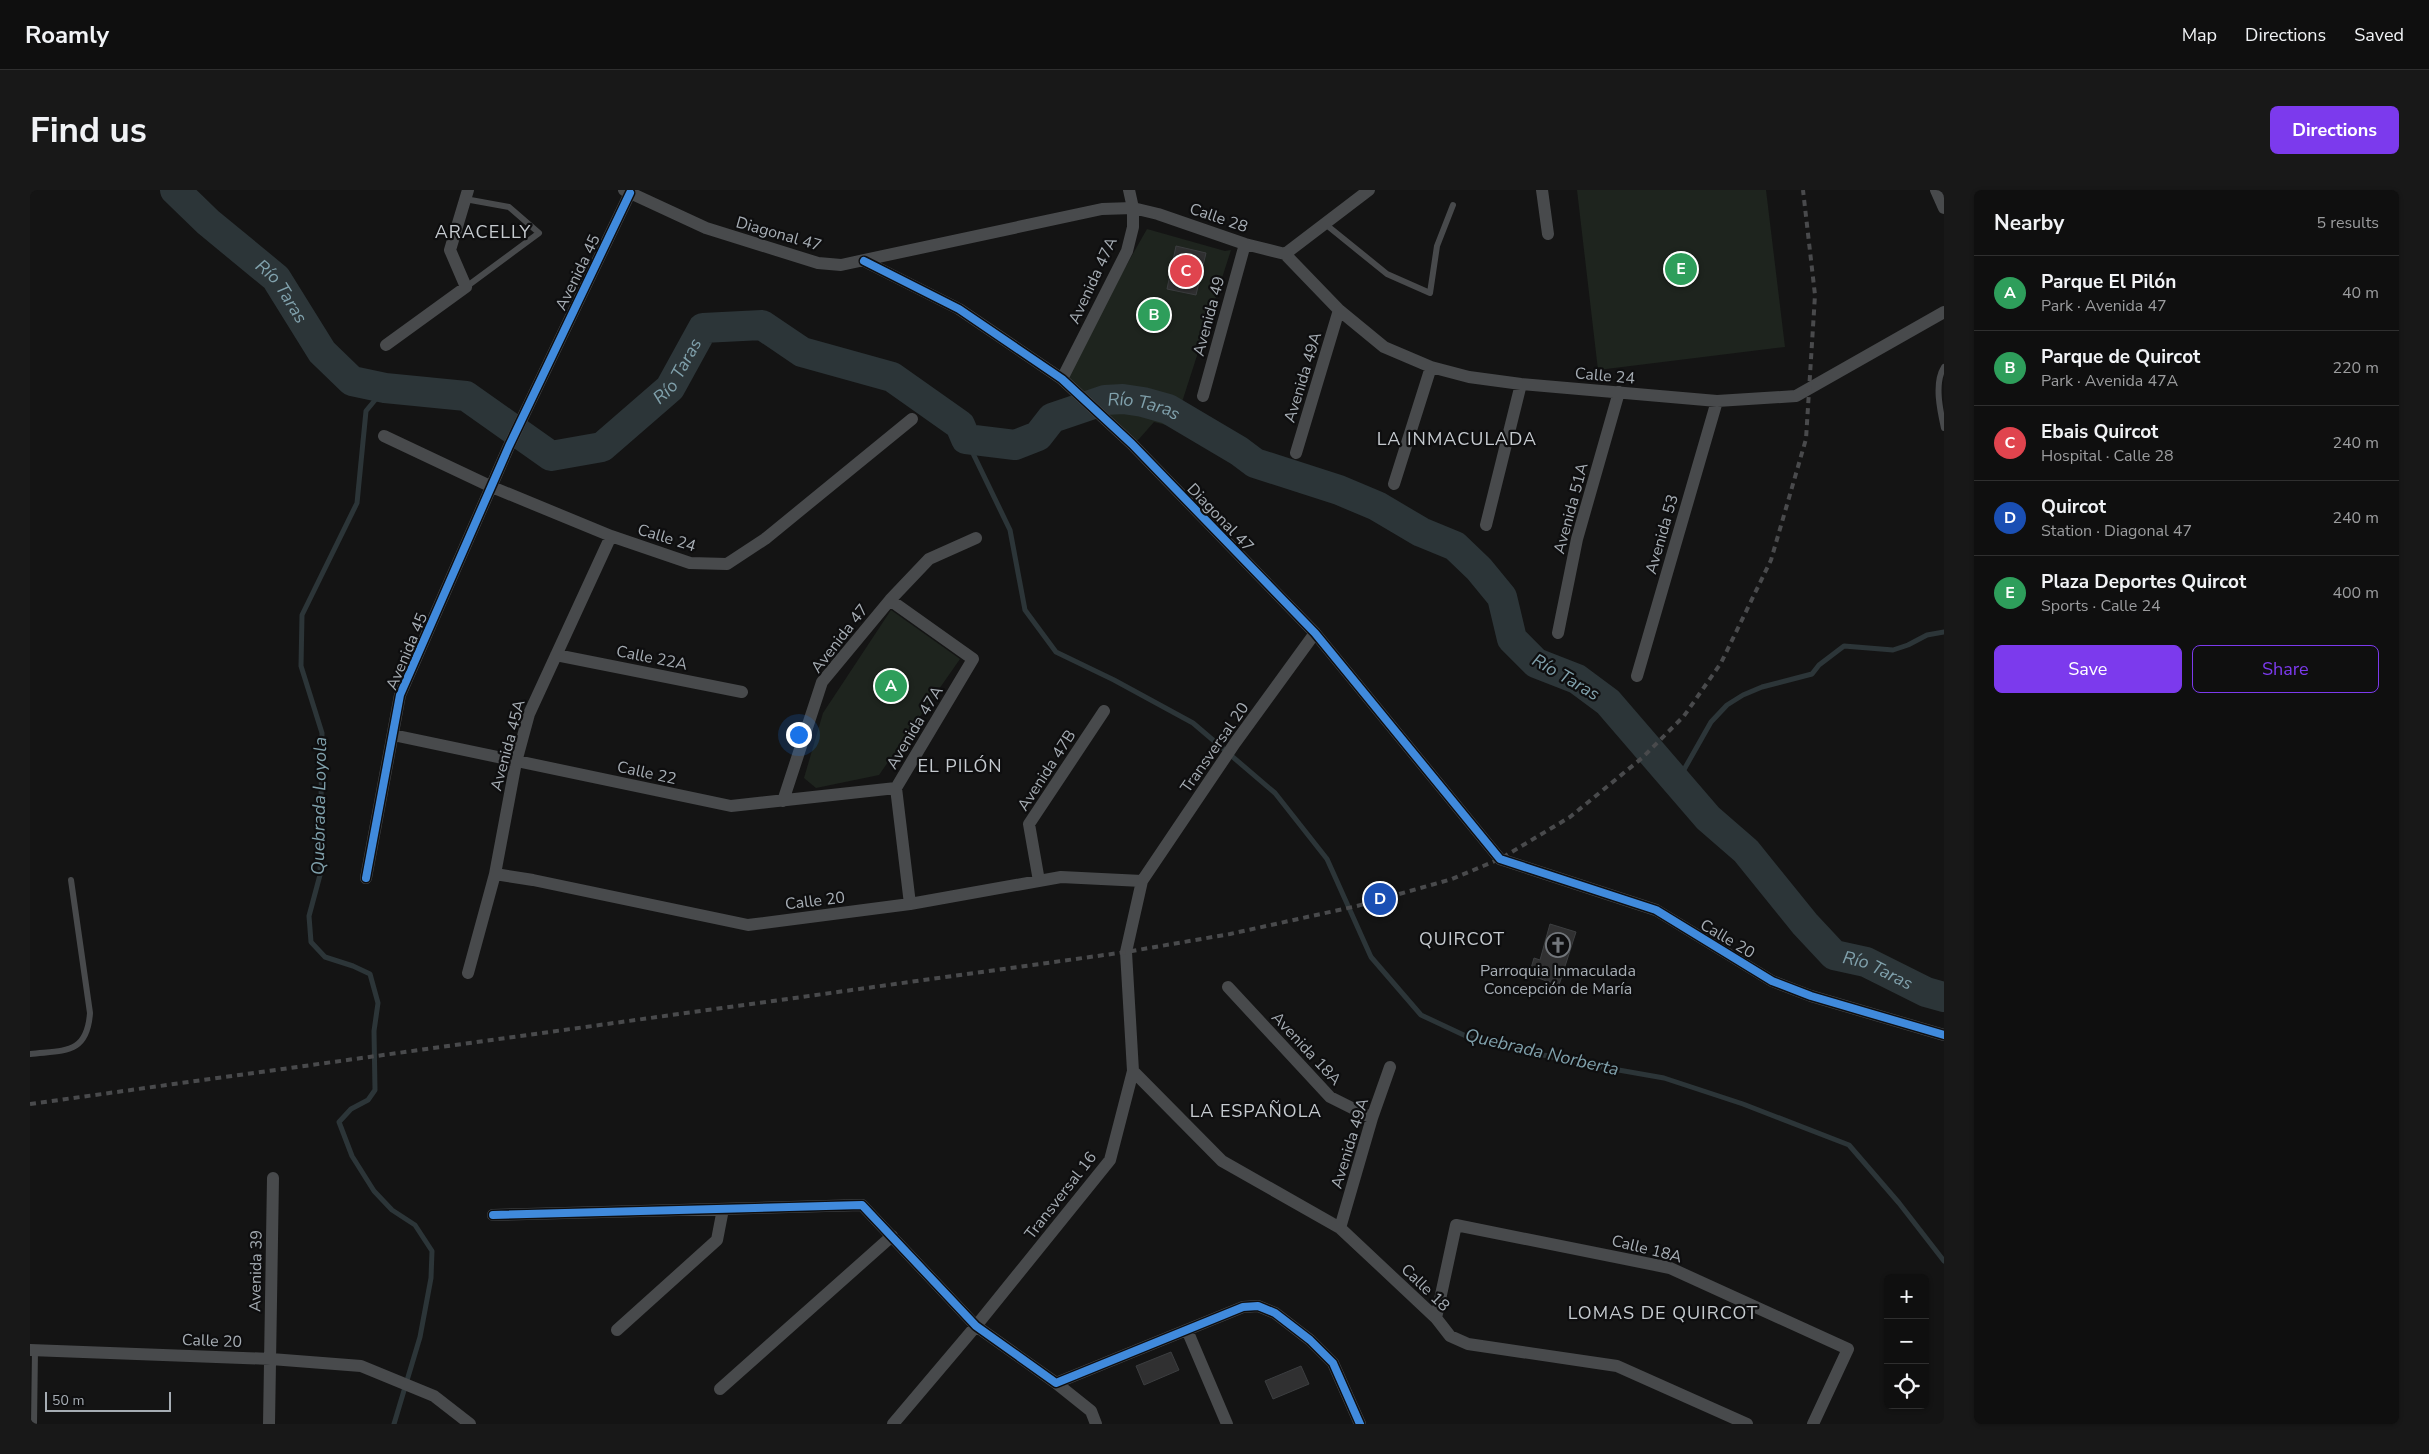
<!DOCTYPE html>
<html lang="en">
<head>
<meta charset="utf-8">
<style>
  :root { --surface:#0f0f0f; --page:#181818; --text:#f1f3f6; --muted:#9b9c9e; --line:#2f2f2f; --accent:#7c3aed }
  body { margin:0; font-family:"Nunito Sans",sans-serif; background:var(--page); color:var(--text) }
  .controls { position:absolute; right:15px; bottom:15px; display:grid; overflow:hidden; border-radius:8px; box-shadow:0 1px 4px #0004 }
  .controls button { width:45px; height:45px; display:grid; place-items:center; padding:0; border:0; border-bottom:1px solid var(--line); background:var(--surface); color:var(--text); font:25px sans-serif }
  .scale { position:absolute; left:15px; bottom:12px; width:126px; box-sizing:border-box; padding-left:5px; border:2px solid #a6adb4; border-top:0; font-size:14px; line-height:18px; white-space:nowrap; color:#a6adb4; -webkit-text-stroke:4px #0e0e0f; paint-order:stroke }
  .you { position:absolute; left:768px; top:544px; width:18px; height:18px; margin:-12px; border:4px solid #fff; border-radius:50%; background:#1a73e8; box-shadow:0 0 0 8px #1a73e833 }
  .badge { display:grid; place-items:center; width:32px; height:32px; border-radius:50%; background:var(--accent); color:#fff; font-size:16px; font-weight:700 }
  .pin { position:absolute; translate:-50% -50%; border:2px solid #fff; box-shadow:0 1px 5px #0006 }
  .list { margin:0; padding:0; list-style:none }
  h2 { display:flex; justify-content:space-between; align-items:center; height:65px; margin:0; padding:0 20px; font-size:21px }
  h2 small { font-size:16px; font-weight:400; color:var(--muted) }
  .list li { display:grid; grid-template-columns:32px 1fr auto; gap:15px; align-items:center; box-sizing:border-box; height:75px; padding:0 20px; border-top:1px solid var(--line) }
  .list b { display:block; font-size:19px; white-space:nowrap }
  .list p { margin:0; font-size:16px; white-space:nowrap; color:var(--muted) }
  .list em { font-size:16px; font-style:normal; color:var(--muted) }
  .actions { display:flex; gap:10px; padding:15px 20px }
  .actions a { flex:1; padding:11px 0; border:1px solid var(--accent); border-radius:8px; text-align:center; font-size:18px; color:var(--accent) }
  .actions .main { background:var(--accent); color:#fff }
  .icon { flex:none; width:28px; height:28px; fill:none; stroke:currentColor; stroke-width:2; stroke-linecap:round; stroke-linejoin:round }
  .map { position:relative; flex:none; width:1914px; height:1234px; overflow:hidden; border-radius:8px }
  header { display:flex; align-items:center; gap:30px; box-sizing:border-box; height:70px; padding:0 25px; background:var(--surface); border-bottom:1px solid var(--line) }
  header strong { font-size:24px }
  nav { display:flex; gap:28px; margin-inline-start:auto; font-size:18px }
  .intro { display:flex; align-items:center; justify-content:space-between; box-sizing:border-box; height:120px; padding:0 30px }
  h1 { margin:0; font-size:35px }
  .button { padding:12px 22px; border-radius:8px; background:var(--accent); color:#fff; font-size:18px; font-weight:700 }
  main { display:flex; gap:30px; padding:0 30px }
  aside { flex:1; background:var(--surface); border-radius:8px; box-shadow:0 1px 4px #0004 }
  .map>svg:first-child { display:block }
  .green { fill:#1e241e }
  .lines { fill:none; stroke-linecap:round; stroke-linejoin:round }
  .stream { stroke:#2c3538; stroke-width:5 }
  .river { stroke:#2c3538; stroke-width:30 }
  .building { fill:#303031; stroke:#3c3e40 }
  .service { stroke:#484a4c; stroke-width:6 }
  .minor { stroke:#484a4c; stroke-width:12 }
  .rail { stroke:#494a4c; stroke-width:4; stroke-dasharray:6 5; stroke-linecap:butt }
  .cycleway-casing { stroke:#0e0e0f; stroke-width:11 }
  .cycleway { stroke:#408adc; stroke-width:8 }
  .labels { text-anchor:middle; stroke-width:4.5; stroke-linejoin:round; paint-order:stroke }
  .street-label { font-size:16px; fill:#a6adb4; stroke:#0e0e0f }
  .poi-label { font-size:16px; fill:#a6adb4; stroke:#0e0e0f }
  .neighbourhood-label { font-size:18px; letter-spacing:1px; fill:#c6cbd0; stroke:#0e0e0f }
  .water-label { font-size:18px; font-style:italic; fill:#80a1ac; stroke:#0e0e0f }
</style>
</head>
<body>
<header>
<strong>Roamly</strong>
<nav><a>Map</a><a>Directions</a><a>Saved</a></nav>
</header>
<div class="intro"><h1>Find us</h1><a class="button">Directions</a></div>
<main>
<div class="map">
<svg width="1914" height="1234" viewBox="0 0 1914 1234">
  <rect width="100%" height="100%" fill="#141414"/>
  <path class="green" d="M 1547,0 L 1736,0 L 1755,157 L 1568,180 Z
    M 1117,39 L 1195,61 L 1201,60 L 1144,237 L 1124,232 L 1109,249 L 1102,254 L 1032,189 Z
    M 861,420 L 930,469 L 849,585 L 786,598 L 774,588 L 793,523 Z"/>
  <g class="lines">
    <path class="stream" d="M 355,198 L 336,221 L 327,313 L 272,425 L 271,476 L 292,543 L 290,685 L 279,726 L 281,752 L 295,767 L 323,776 L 340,784 L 348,813 L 344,841 L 345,900 L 338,910 L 321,919 L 309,932 L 322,966 L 344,1001 L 362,1020 L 385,1035 L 402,1061 L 401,1088 L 390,1147 L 364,1234
      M 936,249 L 980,340 L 995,420 L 1026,462 L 1084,490 L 1163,533 L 1245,603 L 1297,669 L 1341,767 L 1391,825 L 1438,847 L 1543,872 L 1634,888 L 1713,914 L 1819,955 L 1869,1013 L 1914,1071
      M 1647,592 L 1681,532 L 1697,515 L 1713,505 L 1732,497 L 1782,484 L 1789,475 L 1814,456 L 1863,460 L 1878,455 L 1897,445 L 1914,442"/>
    <path class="river" id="s1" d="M 145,0 L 178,32 L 246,88 L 292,162 L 322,191 L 355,198 L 436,206 L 521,266 L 572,257 L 640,198 L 673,138 L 732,135 L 772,162 L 862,187 L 930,235 L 936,249 L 985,255 L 1008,246 L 1022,228 L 1075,210 L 1093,209 L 1113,212 L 1138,219 L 1209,261 L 1225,273 L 1309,300 L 1347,316 L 1391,342 L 1425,356 L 1449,379 L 1472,407 L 1482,449 L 1506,473 L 1547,489 L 1578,512 L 1678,628 L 1716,661 L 1775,734 L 1804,765 L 1836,772 L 1896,802 L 1914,807"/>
  </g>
  <path class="building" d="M 1146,56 L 1176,63 L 1166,105 L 1137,99 Z
    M 1520,734 L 1546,742 L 1529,795 L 1499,785 L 1504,768 L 1510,770 Z
    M 1141,1162 L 1149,1180 L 1114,1195 L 1106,1176 Z
    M 1271,1176 L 1279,1194 L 1243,1209 L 1235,1191 Z"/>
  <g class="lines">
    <path class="service" d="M 435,9 L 479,17 L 509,43 L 436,97
      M 1294,33 L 1357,84 L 1400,103 L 1407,56 L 1423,15
      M 1914,177 C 1904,193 1910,220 1914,238
      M 0,864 C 34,860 57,865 60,823 L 41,690
      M 4,1234 L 5,1160"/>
    <path class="minor" d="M 594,0 L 676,38 L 788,73 L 811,75 L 1072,19 L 1103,18 L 1128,24 L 1215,54 L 1255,64
      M 1512,0 L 1518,44
      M 1906,0 L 1914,18
      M 1255,64 L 1309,120 L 1354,157 L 1401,177 L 1439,187 L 1491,194 L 1687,211 L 1766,206 L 1914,122
      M 1255,64 L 1339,0
      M 834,71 L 929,119 L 1032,189 L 1102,254 L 1285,443 L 1470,669 L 1626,720 L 1742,791 L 1781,806 L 1914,845
      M 356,155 L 436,97 L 420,60 L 438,0
      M 1032,189 L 1097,61 L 1103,37 L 1103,18 L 1099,0
      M 1173,206 L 1215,54
      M 354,246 L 462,297 L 581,346 L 660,373 L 697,374 L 735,349 L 882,229
      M 1266,263 L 1309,120
      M 1364,294 L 1401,177
      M 1456,335 L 1491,194
      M 860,410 L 943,469 L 866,598 L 880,714
      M 1528,443 L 1547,349 L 1589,202
      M 526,465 L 712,502
      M 1607,486 L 1687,211
      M 363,545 L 701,616 L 866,598
      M 753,611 L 792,492 L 860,410 L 899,369 L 946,348
      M 465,684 L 503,690 L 718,735 L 880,714 L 1031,687 L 1112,691
      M 336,688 L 370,505 L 479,256 L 600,3
      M 1009,691 L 999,634 L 1074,521
      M 438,783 L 465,684 L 486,572 L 499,524 L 581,346
      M 1198,797 L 1300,907 L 1342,928
      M 1103,881 L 1192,971 L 1310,1038 L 1406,1128 L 1420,1146 L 1438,1154 L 1587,1176 L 1717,1234
      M 463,1025 L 832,1015 L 946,1136 L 1026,1193 L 1213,1117 L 1228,1116 L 1245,1123 L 1280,1150 L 1303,1173 L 1330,1234
      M 1310,1038 L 1342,928 L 1360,877
      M 1406,1128 L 1426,1035 L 1640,1078 L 1818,1159 L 1783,1234
      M 587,1140 L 687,1050 L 693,1019
      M 1157,1140 L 1197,1234
      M 0,1160 L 241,1169 L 331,1176 L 404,1206 L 440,1234
      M 1026,1193 L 1061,1221 L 1066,1234
      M 690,1199 L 862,1046
      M 239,1234 L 243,988
      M 863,1234 L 946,1136 L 1080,970 L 1103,881 L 1096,762 L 1112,691 L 1205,553 L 1285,443"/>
    <path class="rail" d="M 0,914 L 1096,762 L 1200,744 L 1327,716 L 1422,689 L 1470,669 L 1540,627 L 1612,568 L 1654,526 L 1691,473 L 1741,370 L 1776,249 L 1785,105 L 1773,0"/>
    <defs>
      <path id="cycleway" d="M 834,71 L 929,119 L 1032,189 L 1102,254 L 1285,443 L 1470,669 L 1626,720 L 1742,791 L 1781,806 L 1914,845
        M 336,688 L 370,505 L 479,256 L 600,3
        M 463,1025 L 832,1015 L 946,1136 L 1026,1193 L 1213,1117 L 1228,1116 L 1245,1123 L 1280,1150 L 1303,1173 L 1330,1234"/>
    </defs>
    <use href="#cycleway" class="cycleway-casing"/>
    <use href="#cycleway" class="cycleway"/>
  </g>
  <defs>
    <symbol id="church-ring" viewBox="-11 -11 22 22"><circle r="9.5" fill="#0e0e0f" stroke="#73777c" stroke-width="1.5"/><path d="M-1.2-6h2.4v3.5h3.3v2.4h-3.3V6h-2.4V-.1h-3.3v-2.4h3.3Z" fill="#73777c"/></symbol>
  </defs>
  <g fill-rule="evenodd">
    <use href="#church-ring" x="1514" y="741" width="28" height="28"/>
  </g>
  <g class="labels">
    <g class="street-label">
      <text transform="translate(1189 27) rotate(19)" y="6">Calle 28</text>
      <text transform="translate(749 43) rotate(16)" y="6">Diagonal 47</text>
      <text transform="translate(547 82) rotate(-64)" y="6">Avenida 45</text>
      <text transform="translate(1062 90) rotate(-65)" y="6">Avenida 47A</text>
      <text transform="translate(1178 126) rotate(-75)" y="6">Avenida 49</text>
      <text transform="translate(1575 185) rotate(5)" y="6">Calle 24</text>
      <text transform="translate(1272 187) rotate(-73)" y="6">Avenida 49A</text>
      <text transform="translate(1540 318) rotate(-75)" y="6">Avenida 51A</text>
      <text transform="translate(1191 327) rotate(46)" y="6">Diagonal 47</text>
      <text transform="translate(1631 344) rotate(-74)" y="6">Avenida 53</text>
      <text transform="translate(637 347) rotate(17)" y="6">Calle 24</text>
      <text transform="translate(809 448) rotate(-52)" y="6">Avenida 47</text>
      <text transform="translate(376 461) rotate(-67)" y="6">Avenida 45</text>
      <text transform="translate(622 467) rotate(11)" y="6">Calle 22A</text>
      <text transform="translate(884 537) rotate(-59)" y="6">Avenida 47A</text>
      <text transform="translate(477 555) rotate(-75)" y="6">Avenida 45A</text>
      <text transform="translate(1184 557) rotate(-55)" y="6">Transversal 20</text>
      <text transform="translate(1016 580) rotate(-57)" y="6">Avenida 47B</text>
      <text transform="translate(617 582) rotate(12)" y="6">Calle 22</text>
      <text transform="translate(785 710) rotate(-7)" y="6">Calle 20</text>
      <text transform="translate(1698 748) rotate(31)" y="6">Calle 20</text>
      <text transform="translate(1277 858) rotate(47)" y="6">Avenida 18A</text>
      <text transform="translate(1319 953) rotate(-73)" y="6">Avenida 49A</text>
      <text transform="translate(1030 1005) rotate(-52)" y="6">Transversal 16</text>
      <text transform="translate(1617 1058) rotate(14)" y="6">Calle 18A</text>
      <text transform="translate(225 1081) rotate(-89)" y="6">Avenida 39</text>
      <text transform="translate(1396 1097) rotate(44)" y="6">Calle 18</text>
      <text transform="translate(182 1150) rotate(2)" y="6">Calle 20</text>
    </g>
    <g class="poi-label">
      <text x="1528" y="786">Parroquia Inmaculada<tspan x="1528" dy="18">Concepción de María</tspan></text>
    </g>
    <g class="neighbourhood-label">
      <text x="453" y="48">ARACELLY</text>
      <text x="1427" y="255">LA INMACULADA</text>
      <text x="930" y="582">EL PILÓN</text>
      <text x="1432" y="755">QUIRCOT</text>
      <text x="1226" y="927">LA ESPAÑOLA</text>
      <text x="1633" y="1129">LOMAS DE QUIRCOT</text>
    </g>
    <g class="water-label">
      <text dy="6" stroke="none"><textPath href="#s1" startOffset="148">Río Taras</textPath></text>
      <text dy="6" stroke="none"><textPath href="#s1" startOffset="642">Río Taras</textPath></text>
      <text dy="6" stroke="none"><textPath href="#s1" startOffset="1184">Río Taras</textPath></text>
      <text transform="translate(1536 487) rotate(30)" y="6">Río Taras</text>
      <text transform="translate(289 616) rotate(-89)" y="6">Quebrada Loyola</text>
      <text dy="6" stroke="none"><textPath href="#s1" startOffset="2144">Río Taras</textPath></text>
      <text transform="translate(1512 862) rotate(13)" y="6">Quebrada Norberta</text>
    </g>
  </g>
</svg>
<div class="controls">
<button>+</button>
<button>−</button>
<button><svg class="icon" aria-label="locate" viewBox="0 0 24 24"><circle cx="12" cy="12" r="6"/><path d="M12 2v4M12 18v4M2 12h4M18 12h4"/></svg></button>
</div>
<div class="scale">50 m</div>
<div class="you"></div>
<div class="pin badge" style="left:861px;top:496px;background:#2e9e5b">A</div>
<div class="pin badge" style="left:1124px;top:125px;background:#2e9e5b">B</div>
<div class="pin badge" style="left:1156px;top:81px;background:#e0444e">C</div>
<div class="pin badge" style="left:1350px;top:709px;background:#1a4fb4">D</div>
<div class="pin badge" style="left:1651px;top:79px;background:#2e9e5b">E</div>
</div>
<aside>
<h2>Nearby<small>5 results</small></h2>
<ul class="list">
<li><span class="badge" style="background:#2e9e5b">A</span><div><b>Parque El Pilón</b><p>Park · Avenida 47</p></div><em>40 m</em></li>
<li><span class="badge" style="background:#2e9e5b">B</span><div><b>Parque de Quircot</b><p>Park · Avenida 47A</p></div><em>220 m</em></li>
<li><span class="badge" style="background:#e0444e">C</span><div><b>Ebais Quircot</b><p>Hospital · Calle 28</p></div><em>240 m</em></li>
<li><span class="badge" style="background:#1a4fb4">D</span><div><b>Quircot</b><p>Station · Diagonal 47</p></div><em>240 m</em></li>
<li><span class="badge" style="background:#2e9e5b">E</span><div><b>Plaza Deportes Quircot</b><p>Sports · Calle 24</p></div><em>400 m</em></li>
</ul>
<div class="actions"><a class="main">Save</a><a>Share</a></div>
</aside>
</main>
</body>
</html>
